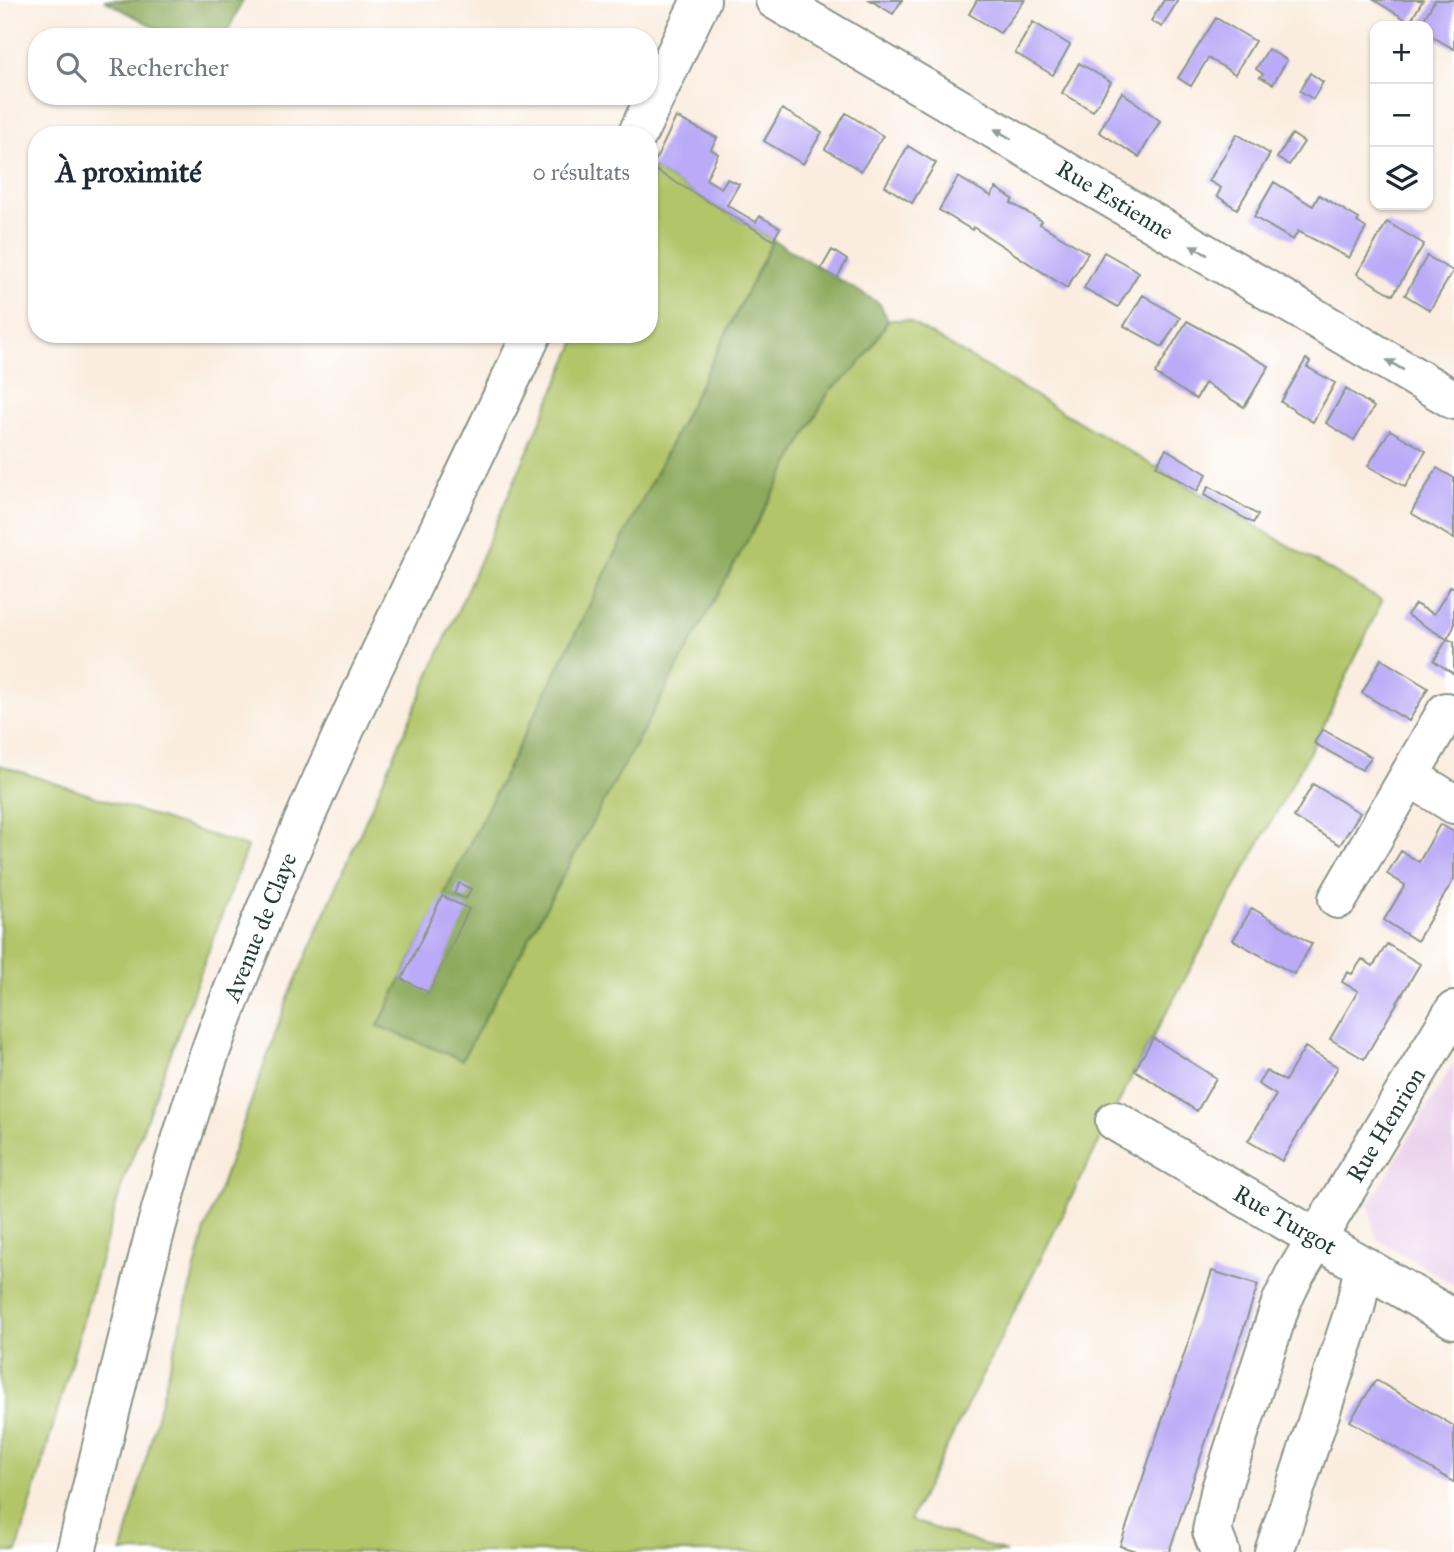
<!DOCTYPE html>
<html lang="fr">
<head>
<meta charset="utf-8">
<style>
  :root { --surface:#fff; --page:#f6f6f7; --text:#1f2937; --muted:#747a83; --line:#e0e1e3 }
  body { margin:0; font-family:"IM FELL Great Primer",serif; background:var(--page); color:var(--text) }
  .controls { position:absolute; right:21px; top:21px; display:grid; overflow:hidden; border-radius:14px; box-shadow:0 2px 5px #0004 }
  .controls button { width:63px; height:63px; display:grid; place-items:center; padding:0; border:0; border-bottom:2px solid var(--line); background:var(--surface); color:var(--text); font:35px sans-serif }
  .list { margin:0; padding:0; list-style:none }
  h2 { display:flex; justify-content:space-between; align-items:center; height:91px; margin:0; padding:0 28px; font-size:30px }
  h2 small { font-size:23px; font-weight:400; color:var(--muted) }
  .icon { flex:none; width:38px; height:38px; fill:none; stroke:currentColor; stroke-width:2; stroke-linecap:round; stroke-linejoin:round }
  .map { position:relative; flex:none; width:1454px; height:1552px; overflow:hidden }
  .search { position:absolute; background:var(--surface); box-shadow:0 2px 5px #0004; left:28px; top:28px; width:630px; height:77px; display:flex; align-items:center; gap:18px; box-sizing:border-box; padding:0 24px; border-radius:28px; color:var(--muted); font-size:26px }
  .panel { position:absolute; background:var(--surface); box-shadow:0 2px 5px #0004; left:28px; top:126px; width:630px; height:217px; border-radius:28px }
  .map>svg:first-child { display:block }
  .built { fill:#ead1ec }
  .green { fill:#b2c569; stroke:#68814e; stroke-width:2 }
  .forest { fill:#8daa5d; stroke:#567448; stroke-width:2 }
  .building { fill:#baaaf7 }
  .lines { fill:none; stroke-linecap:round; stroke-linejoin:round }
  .minor-casing { stroke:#8c958a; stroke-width:42 }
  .major-casing { stroke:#8c958a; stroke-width:42 }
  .minor { stroke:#fff; stroke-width:38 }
  .major { stroke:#fff; stroke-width:38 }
  .oneway { fill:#8f9e9a }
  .labels { text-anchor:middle; stroke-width:7; stroke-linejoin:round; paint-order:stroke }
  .street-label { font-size:24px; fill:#1f3d34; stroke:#fff }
</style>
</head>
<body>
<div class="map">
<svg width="1454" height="1552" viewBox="0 0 1454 1552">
  <rect width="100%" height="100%" fill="#fff"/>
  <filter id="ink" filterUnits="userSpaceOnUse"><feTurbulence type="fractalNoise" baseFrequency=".0143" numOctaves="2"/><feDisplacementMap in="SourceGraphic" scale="14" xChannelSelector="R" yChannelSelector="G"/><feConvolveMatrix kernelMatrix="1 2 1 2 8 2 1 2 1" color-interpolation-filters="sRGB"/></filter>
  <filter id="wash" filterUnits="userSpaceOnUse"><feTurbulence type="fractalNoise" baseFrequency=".00686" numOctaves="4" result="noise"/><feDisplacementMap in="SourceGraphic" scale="28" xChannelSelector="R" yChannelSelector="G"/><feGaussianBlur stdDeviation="1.57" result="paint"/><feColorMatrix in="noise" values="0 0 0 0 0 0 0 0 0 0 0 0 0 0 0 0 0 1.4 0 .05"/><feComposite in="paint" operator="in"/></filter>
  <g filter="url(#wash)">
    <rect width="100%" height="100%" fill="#faeddf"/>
    <path class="built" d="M 1454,1063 L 1454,1285 L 1376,1238 L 1369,1205 Z"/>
    <path class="green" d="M 652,168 L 773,240 L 378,1026 L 830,389 C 858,371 872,348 888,320 L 907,320 L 1382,601 L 1322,729 L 1135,1070 L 910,1520 L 1006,1552 L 122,1552 L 205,1230 L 290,993 L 579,334 L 649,334 Z
      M 0,765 L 247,847 L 121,1188 L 17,1552 L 0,1552 Z"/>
    <path class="forest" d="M 104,0 L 243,0 L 225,37 L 173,37 Z
      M 773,240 L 880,304 L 888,320 C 872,349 858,371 830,390 L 462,1060 L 378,1026 Z"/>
    <g id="blocks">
      <path class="building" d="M 870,0 L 902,0 L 893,14 Z
        M 977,0 L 1025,0 L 1000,33 L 969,14 Z
        M 1164,0 L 1178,0 L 1162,27 L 1151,21 Z
        M 1374,0 L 1423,0 L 1410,22 Z
        M 1435,0 L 1454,0 L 1454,49 L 1428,34 L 1428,26 L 1420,26 Z
        M 1216,18 L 1255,41 L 1235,74 L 1208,58 L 1191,86 L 1178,78 Z
        M 1033,22 L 1070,45 L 1053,75 L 1015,53 Z
        M 1268,49 L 1287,60 L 1273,84 L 1260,77 L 1263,74 L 1256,69 Z
        M 1079,63 L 1111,82 L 1093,111 L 1062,93 Z
        M 1310,73 L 1323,82 L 1313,99 L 1300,91 Z
        M 1122,92 L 1160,121 L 1139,157 L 1099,132 Z
        M 782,109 L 822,132 L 803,164 L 764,141 Z
        M 846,113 L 883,136 L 861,171 L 825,149 Z
        M 676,117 L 717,138 L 711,149 L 718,154 L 706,179 L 721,188 L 727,179 L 739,184 L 727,205 L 756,222 L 760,216 L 780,228 L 773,240 L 652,168 Z
        M 1237,134 L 1270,154 L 1237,209 L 1217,196 L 1221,188 L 1209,181 Z
        M 1292,134 L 1304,142 L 1289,165 L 1277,158 Z
        M 908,146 L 936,163 L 912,203 L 885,186 Z
        M 958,177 L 991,196 L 996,188 L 1013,199 L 1011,203 L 1042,221 L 1040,224 L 1088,253 L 1067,288 L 973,227 L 972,230 L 939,210 Z
        M 1274,182 L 1313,206 L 1319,195 L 1359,219 L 1357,222 L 1366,228 L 1349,258 L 1298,231 L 1293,240 L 1254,217 Z
        M 1387,222 L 1424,244 L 1393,295 L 1357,274 Z
        M 832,250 L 847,260 L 837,278 L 821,269 Z
        M 1104,252 L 1139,272 L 1118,307 L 1084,288 Z
        M 1427,256 L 1453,271 L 1430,310 L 1405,295 Z
        M 1143,295 L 1180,318 L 1162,347 L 1124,326 Z
        M 1187,321 L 1269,366 L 1244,407 L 1205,383 L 1196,399 L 1155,374 Z
        M 1306,359 L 1310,362 L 1307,367 L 1335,383 L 1313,422 L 1281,402 Z
        M 1346,389 L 1374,407 L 1354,440 L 1326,423 Z
        M 1390,430 L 1426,451 L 1405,487 L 1368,466 Z
        M 1166,449 L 1207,474 L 1197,491 L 1156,466 Z
        M 1437,468 L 1454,478 L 1454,539 L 1411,513 Z
        M 1209,486 L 1258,515 L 1253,523 L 1204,495 Z
        M 1451,586 L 1454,588 L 1454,627 L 1447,639 L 1407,615 L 1415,604 L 1434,614 Z
        M 1447,639 L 1454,642 L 1454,674 L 1434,661 Z
        M 1381,659 L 1428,688 L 1409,721 L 1362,693 Z
        M 1322,729 L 1371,757 L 1362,770 L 1314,743 Z
        M 1313,784 L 1360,813 L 1340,845 L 1294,817 Z
        M 1440,824 L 1454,832 L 1454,879 L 1417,941 L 1384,920 L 1405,885 L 1387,874 L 1401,851 L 1419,862 Z
        M 459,883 L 471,889 L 466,899 L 454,894 Z
        M 442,896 L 469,909 L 429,993 L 402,979 Z
        M 1252,908 L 1312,944 L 1294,974 L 1233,940 Z
        M 1387,944 L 1420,964 L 1364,1059 L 1330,1039 L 1358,991 L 1342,982 L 1347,972 L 1352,974 L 1362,959 L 1373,966 Z
        M 1153,1038 L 1216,1078 L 1197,1111 L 1135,1070 Z
        M 1305,1047 L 1338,1067 L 1282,1161 L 1248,1141 L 1276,1095 L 1258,1084 L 1266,1071 L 1285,1081 Z
        M 1212,1271 L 1258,1285 L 1169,1552 L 1139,1552 L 1120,1546 Z
        M 1376,1380 L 1454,1426 L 1454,1482 L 1350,1421 Z"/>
    </g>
  </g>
  <g filter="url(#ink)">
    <use href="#blocks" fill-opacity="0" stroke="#8c958a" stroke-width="2"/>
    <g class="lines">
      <defs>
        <path id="minor" d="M 775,0 L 1454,400
          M 1409,776 L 1454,804
          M 1338,899 L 1446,712
          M 1115,1121 L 1454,1319
          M 1220,1552 L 1212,1531 L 1220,1492 L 1281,1303 L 1294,1276 L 1454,1011
          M 1274,1552 L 1355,1308 L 1364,1266"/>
        <path id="major" d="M 637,135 L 701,0
          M 76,1552 C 120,1379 155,1201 217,1033 C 306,794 424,565 532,334"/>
      </defs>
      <use href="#minor" class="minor-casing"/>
      <use href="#major" class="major-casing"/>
      <use href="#minor" class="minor"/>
      <use href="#major" class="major"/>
    </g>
    <defs><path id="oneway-solid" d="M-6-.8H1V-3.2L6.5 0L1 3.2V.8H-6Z" transform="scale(1.75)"/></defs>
    <g class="oneway">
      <use href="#oneway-solid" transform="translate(1003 134) rotate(-149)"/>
      <use href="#oneway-solid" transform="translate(1199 250) rotate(-149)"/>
      <use href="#oneway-solid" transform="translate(1395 365) rotate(-149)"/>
    </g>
  </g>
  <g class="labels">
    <g class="street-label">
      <text transform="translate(1115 200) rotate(31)" y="8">Rue Estienne</text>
      <text transform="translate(260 927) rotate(-68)" y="8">Avenue de Claye</text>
      <text transform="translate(1386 1125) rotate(-59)" y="8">Rue Henrion</text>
      <text transform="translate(1285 1220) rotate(30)" y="8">Rue Turgot</text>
    </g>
  </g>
</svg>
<div class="controls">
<button>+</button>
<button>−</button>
<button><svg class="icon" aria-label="layers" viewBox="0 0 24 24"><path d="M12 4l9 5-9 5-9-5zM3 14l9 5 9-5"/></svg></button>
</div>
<div class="search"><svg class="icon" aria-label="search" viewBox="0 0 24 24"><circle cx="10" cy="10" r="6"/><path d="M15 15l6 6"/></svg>Rechercher</div>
<section class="panel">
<h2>À proximité<small>0 résultats</small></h2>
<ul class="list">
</ul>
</section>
</div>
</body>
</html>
